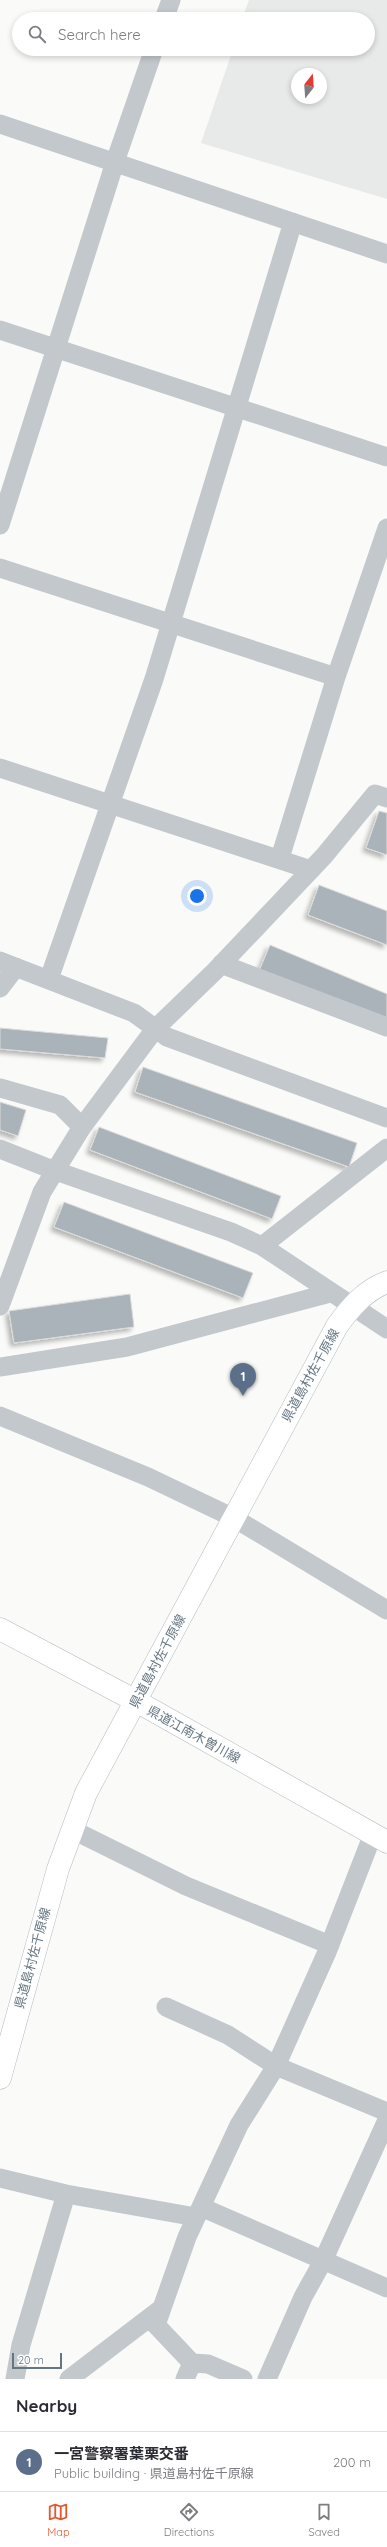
<!DOCTYPE html>
<html lang="en">
<head>
<meta charset="utf-8">
<style>
  :root { --surface:#fff; --page:#f7f7f7; --text:#2b2b33; --muted:#7c7c81; --line:#e1e1e2; --accent:#e4572e }
  body { margin:0; font-family:Quicksand,"Noto Sans JP",sans-serif; background:var(--page); color:var(--text) }
  .compass { position:absolute; left:291px; top:68px; width:36px; height:36px; border-radius:50%; background:var(--surface); box-shadow:0 2px 6px #0003; rotate:17deg }
  .scale { position:absolute; left:12px; bottom:10px; width:50px; box-sizing:border-box; padding-left:4px; border:2px solid #657683; border-top:0; font-size:11px; line-height:14px; white-space:nowrap; color:#657683; -webkit-text-stroke:3px #fff; paint-order:stroke }
  .you { position:absolute; left:197px; top:896px; width:14px; height:14px; margin:-10px; border:3px solid #fff; border-radius:50%; background:#1a73e8; box-shadow:0 0 0 6px #1a73e833 }
  .badge { display:grid; place-items:center; width:26px; height:26px; border-radius:50%; background:var(--accent); color:#fff; font-size:13px; font-weight:700 }
  .pin { position:absolute; translate:-50% -33px; filter:drop-shadow(0 1px 2px #0008) }
  .pin::after { content:''; position:absolute; top:21px; width:14px; height:12px; background:inherit; clip-path:polygon(0 0,100% 0,50% 100%) }
  .list { margin:0; padding:0; list-style:none }
  h2 { display:flex; justify-content:space-between; align-items:center; height:52px; margin:0; padding:0 16px; font-size:17px }
  h2 small { font-size:13px; font-weight:400; color:var(--muted) }
  .list li { display:grid; grid-template-columns:26px 1fr auto; gap:12px; align-items:center; box-sizing:border-box; height:60px; padding:0 16px; border-top:1px solid var(--line) }
  .list b { display:block; font-size:15px; white-space:nowrap }
  .list p { margin:0; font-size:13px; white-space:nowrap; color:var(--muted) }
  .list em { font-size:13px; font-style:normal; color:var(--muted) }
  .icon { flex:none; width:22px; height:22px; fill:none; stroke:currentColor; stroke-width:2; stroke-linecap:round; stroke-linejoin:round }
  .map { position:relative; flex:none; width:387px; height:2379px; overflow:hidden }
  .search { position:absolute; background:var(--surface); box-shadow:0 2px 6px #0003; left:12px; right:12px; top:12px; height:44px; display:flex; align-items:center; gap:10px; box-sizing:border-box; padding:0 14px; border-radius:22px; color:var(--muted); font-size:15px }
  .sheet { height:112px; background:var(--surface) }
  nav { display:flex; justify-content:space-around; align-items:center; box-sizing:border-box; height:56px; border-top:1px solid var(--line); background:var(--surface); font-size:11px; color:var(--muted) }
  nav a { display:grid; justify-items:center; gap:2px }
  nav .on { color:var(--accent) }
  .map>svg:first-child { display:block }
  .built { fill:#e8e9e9; fill-rule:evenodd }
  .building { fill:#aab3b9; stroke:#dcdcda; filter:url(#shadow) }
  .lines { fill:none; stroke-linecap:round; stroke-linejoin:round }
  .secondary-casing { stroke:#b3babf; stroke-width:23 }
  .street { stroke:#c3c8cc; stroke-width:19 }
  .secondary { stroke:#fff; stroke-width:22 }
  .labels { text-anchor:middle; stroke-width:4; stroke-linejoin:round; paint-order:stroke }
  .street-label { font-size:13px; fill:#657683; stroke:#fff }
</style>
</head>
<body>
<div class="map">
<svg width="387" height="2379" viewBox="0 0 387 2379">
  <defs>
    <filter id="shadow"><feDropShadow dx="-3.5" dy="3.5" stdDeviation="2" flood-color="#0004"/></filter>
  </defs>
  <rect width="100%" height="100%" fill="#fafaf8"/>
  <path class="built" d="M 249,0 L 387,0 L 387,199 L 201,143 L 233,49 L 368,49 L 368,19 L 242,19 ZM 297,74 L 321,74 L 321,98 L 297,98 Z"/>
  <path class="building" d="M 379,811 L 387,813 L 387,855 L 366,848 Z
    M 319,885 L 387,911 L 387,945 L 308,915 Z
    M 270,945 L 387,994 L 387,1024 L 259,971 Z
    M 0,1028 L 108,1038 L 105,1058 L 0,1049 Z
    M 143,1067 L 357,1143 L 349,1167 L 135,1092 Z
    M 0,1102 L 26,1110 L 18,1136 L 0,1130 Z
    M 99,1127 L 281,1196 L 272,1219 L 90,1150 Z
    M 64,1202 L 253,1273 L 243,1298 L 54,1227 Z
    M 130,1294 L 134,1327 L 14,1343 L 9,1311 Z"/>
  <g class="lines">
    <defs>
      <path id="secondary" d="M 0,1629 L 136,1701 L 387,1842
        M 0,2078 L 58,1869 L 86,1793 L 337,1326 C 350,1308 365,1290 387,1282"/>
    </defs>
    <use href="#secondary" class="secondary-casing"/>
    <path class="street" d="M 164,19 L 171,0
      M 0,124 L 387,254
      M 0,330 L 387,457
      M 0,525 L 115,162 L 154,49
      M 0,568 L 336,677
      M 0,768 L 311,870
      M 280,858 L 336,677 L 387,528
      M 0,961 L 134,1013 L 167,1037 L 387,1118
      M 221,964 L 387,1027
      M 49,979 L 154,679 L 293,222
      M 0,988 L 16,967
      M 0,1088 L 60,1105 L 82,1127
      M 0,1149 L 53,1170 L 231,1232 L 262,1246 L 387,1329
      M 262,1246 L 387,1148
      M 0,1306 L 42,1192 L 82,1127 L 155,1029 L 215,971 L 324,856 L 375,794 L 387,798
      M 0,1367 L 127,1347 L 330,1293
      M 0,1416 L 148,1477 L 234,1518 L 387,1610
      M 71,1829 L 186,1886 L 330,1945
      M 166,2007 L 228,2035 L 276,2066 L 387,2112
      M 0,2178 L 66,2194 L 196,2217
      M 201,2207 L 387,2288
      M 192,2363 L 156,2325 L 187,2237 L 239,2125 L 276,2066 L 327,1952 L 373,1834
      M 15,2379 L 21,2345 L 66,2194
      M 69,2379 L 162,2308
      M 185,2379 L 192,2363 L 208,2364 L 243,2379
      M 267,2379 L 303,2297 L 323,2261 L 387,2120"/>
    <use href="#secondary" class="secondary"/>
  </g>
  <g class="labels">
    <g class="street-label">
      <text transform="translate(310 1375) rotate(-61)" y="5">県道島村佐千原線</text>
      <text transform="translate(157 1661) rotate(-62)" y="5">県道島村佐千原線</text>
      <text transform="translate(194 1734) rotate(29)" y="5">県道江南木曽川線</text>
      <text transform="translate(32 1958) rotate(-75)" y="5">県道島村佐千原線</text>
    </g>
  </g>
</svg>
<svg class="compass" viewBox="-18 -18 36 36"><path d="M0-13l5 13h-10z" fill="#e53935"/><path d="M0 13l5-13h-10z" fill="#7c7c81"/></svg>
<div class="scale">20 m</div>
<div class="you"></div>
<div class="pin badge" style="left:243px;top:1396px;background:#5c6f8a">1</div>
<div class="search"><svg class="icon" aria-label="search" viewBox="0 0 24 24"><circle cx="10" cy="10" r="6"/><path d="M15 15l6 6"/></svg>Search here</div>
</div>
<section class="sheet">
<h2>Nearby<small></small></h2>
<ul class="list">
<li><span class="badge" style="background:#5c6f8a">1</span><div><b>一宮警察署葉栗交番</b><p>Public building · 県道島村佐千原線</p></div><em>200 m</em></li>
</ul>
</section>
<nav>
<a class="on"><svg class="icon" aria-label="map" viewBox="0 0 24 24"><path d="M3 6l6-2 6 2 6-2v14l-6 2-6-2-6 2zM9 4v14M15 6v14"/></svg>Map</a>
<a><svg class="icon" aria-label="directions" viewBox="0 0 24 24"><path d="M12 3l9 9-9 9-9-9zM9 14v-3h6M13 9l2 2-2 2"/></svg>Directions</a>
<a><svg class="icon" aria-label="saved" viewBox="0 0 24 24"><path d="M7 4h10v16l-5-4-5 4z"/></svg>Saved</a>
</nav>
</body>
</html>
